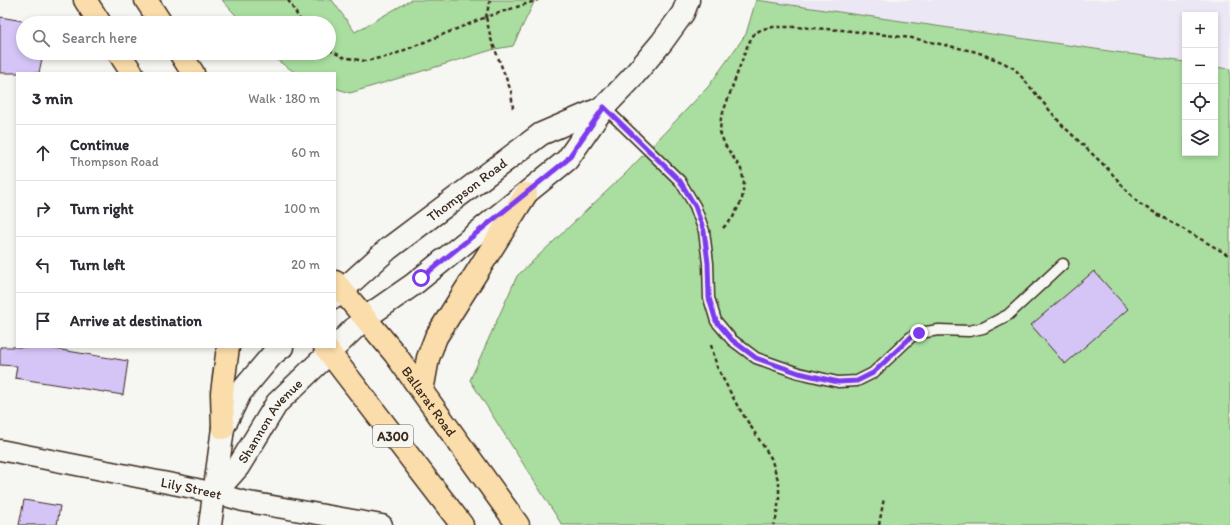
<!DOCTYPE html>
<html lang="en">
<head>
<meta charset="utf-8">
<style>
  :root { --surface:#fff; --page:#f7f7f7; --text:#2b2b33; --muted:#7c7c81; --line:#e1e1e2 }
  body { margin:0; font-family:Itim,sans-serif; background:var(--page); color:var(--text) }
  .controls { position:absolute; right:12px; top:12px; display:grid; overflow:hidden; border-radius:0px; box-shadow:0 2px 6px #0003 }
  .controls button { width:36px; height:36px; display:grid; place-items:center; padding:0; border:0; border-bottom:1px solid var(--line); background:var(--surface); color:var(--text); font:20px sans-serif }
  .stop { position:absolute; width:12px; height:12px; margin:-9px; border:3px solid #7c3aed; border-radius:50%; background:#fff }
  .stop.end { background:#7c3aed; border-color:#fff; box-shadow:0 1px 4px #0008 }
  .list { margin:0; padding:0; list-style:none }
  h2 { display:flex; justify-content:space-between; align-items:center; height:52px; margin:0; padding:0 16px; font-size:17px }
  h2 small { font-size:13px; font-weight:400; color:var(--muted) }
  .list li { display:grid; grid-template-columns:26px 1fr auto; gap:12px; align-items:center; box-sizing:border-box; height:56px; padding:0 16px; border-top:1px solid var(--line) }
  .list b { display:block; font-size:15px; white-space:nowrap }
  .list p { margin:0; font-size:13px; white-space:nowrap; color:var(--muted) }
  .list em { font-size:13px; font-style:normal; color:var(--muted) }
  .icon { flex:none; width:22px; height:22px; fill:none; stroke:currentColor; stroke-width:2; stroke-linecap:round; stroke-linejoin:round }
  .map { position:relative; flex:none; width:1230px; height:525px; overflow:hidden }
  .search { position:absolute; background:var(--surface); box-shadow:0 2px 6px #0003; left:16px; top:16px; width:320px; height:44px; display:flex; align-items:center; gap:10px; box-sizing:border-box; padding:0 14px; border-radius:22px; color:var(--muted); font-size:15px }
  .panel { position:absolute; background:var(--surface); box-shadow:0 2px 6px #0003; left:16px; top:72px; width:320px; height:276px; border-radius:0px }
  .map>svg:first-child { display:block }
  .built { fill:#ece7f4 }
  .green { fill:#a9dea0; stroke:#72845f }
  .building { fill:#d5c5f7; stroke:#3b2a1e }
  .lines { fill:none; stroke-linecap:round; stroke-linejoin:round }
  .service-casing { stroke:#3b2a1e; stroke-width:13 }
  .minor-casing { stroke:#3b2a1e; stroke-width:23 }
  .secondary-casing { stroke:#3b2a1e; stroke-width:25 }
  .trunk-casing { stroke:#3b2a1e; stroke-width:25 }
  .path { stroke:#3b2a1e; stroke-width:2.5; stroke-dasharray:4 3; stroke-linecap:butt }
  .service { stroke:#f6f6f2; stroke-width:10 }
  .minor { stroke:#f6f6f2; stroke-width:20 }
  .secondary { stroke:#f6f6f2; stroke-width:22 }
  .trunk { stroke:#faddab; stroke-width:22 }
  .route { stroke:#7c3aed; stroke-width:5 }
  .labels { text-anchor:middle; stroke-width:3.5; stroke-linejoin:round; paint-order:stroke }
  .shield { fill:#f6f6f2; stroke:#73675e; stroke-width:1 }
  .shield-label { font-size:13px; font-weight:bold; fill:#3b2a1e }
  .street-label { font-size:14px; fill:#3b2a1e; stroke:#f6f6f2 }
</style>
</head>
<body>
<div class="map">
<svg width="1230" height="525" viewBox="0 0 1230 525">
  <rect width="100%" height="100%" fill="#f6f6f2"/>
  <filter id="ink" filterUnits="userSpaceOnUse"><feTurbulence type="fractalNoise" baseFrequency=".025" numOctaves="2"/><feDisplacementMap in="SourceGraphic" scale="8" xChannelSelector="R" yChannelSelector="G"/><feConvolveMatrix kernelMatrix="1 2 1 2 8 2 1 2 1" color-interpolation-filters="sRGB"/></filter>
  <g filter="url(#ink)">
    <path class="built" d="M 757,0 L 1230,0 L 1230,69 L 1215,67 L 1215,15 L 1185,15 L 1185,62 Z"/>
    <path class="green" d="M 222,0 L 332,0 L 355,32 L 411,0 L 535,0 L 513,46 L 495,49 L 350,93 L 335,88 L 335,73 L 296,73 L 274,58 L 269,53 L 329,53 L 329,23 L 243,23 Z
      M 756,0 L 1185,62 L 1185,153 L 1215,153 L 1215,67 L 1230,69 L 1230,525 L 562,525 L 470,380 L 517,276 L 625,174 L 708,87 L 746,34 Z"/>
    <path class="building" d="M 0,17 L 23,21 L 23,53 L 43,53 L 39,73 L 0,73 Z
      M 1094,271 L 1128,309 L 1065,364 L 1031,325 Z
      M 0,347 L 43,347 L 128,361 L 123,395 L 15,378 L 17,366 L 0,365 Z
      M 24,500 L 60,506 L 57,525 L 19,525 Z"/>
    <g class="lines">
      <defs>
        <path id="service" d="M 604,107 L 680,181 L 695,206 L 704,231 L 708,263 L 709,298 L 716,321 L 732,340 L 756,358 L 799,373 L 838,382 L 857,381 L 873,373 L 911,337 L 919,333 L 939,330 L 969,331 L 983,328 L 1008,315 L 1063,264"/>
        <g id="minor">
          <path id="s1" d="M 0,450 L 183,486 L 215,493 L 243,501 L 382,525"/>
        </g>
        <g id="secondary">
          <path id="s2" d="M 335,297 L 388,249 L 541,134 L 604,107"/>
          <path id="s3" d="M 215,493 L 238,467 L 277,403 L 330,352 L 365,318 L 414,284 L 567,160 L 604,107 L 630,80 L 662,42 L 683,13 L 688,0"/>
          <path d="M 210,525 L 223,428 L 240,393 L 272,355 L 282,347"/>
        </g>
        <g id="trunk">
          <path d="M 85,0 L 100,23"/>
          <path d="M 146,0 L 161,23"/>
          <path d="M 119,53 L 132,73"/>
          <path d="M 180,53 L 193,73"/>
          <path id="s4" d="M 335,282 L 395,354 L 518,525"/>
          <path d="M 325,347 L 462,525"/>
          <path d="M 422,391 L 428,358 L 436,337 L 526,194"/>
          <path d="M 223,428 L 222,393 L 228,347"/>
        </g>
      </defs>
      <use href="#service" class="service-casing"/>
      <use href="#minor" class="minor-casing"/>
      <use href="#secondary" class="secondary-casing"/>
      <use href="#trunk" class="trunk-casing"/>
      <path class="path" d="M 288,0 L 302,23
        M 490,0 L 486,17 L 538,0
        M 329,50 L 343,57 L 365,61 L 390,56 L 486,17 L 491,39 L 511,91 L 513,108
        M 723,228 L 732,219 L 742,200 L 744,182 L 741,169 L 725,145 L 720,132 L 721,118 L 748,44 L 754,34 L 762,29 L 773,27 L 796,27 L 842,30 L 912,38 L 977,52 L 1002,62 L 1015,69 L 1062,125 L 1107,168 L 1138,203 L 1230,256
        M 711,345 L 717,367 L 737,405 L 771,458 L 779,483 L 779,499 L 776,519 L 773,525
        M 879,525 L 884,498"/>
      <use href="#service" class="service"/>
      <use href="#minor" class="minor"/>
      <use href="#secondary" class="secondary"/>
      <use href="#trunk" class="trunk"/>
    </g>
  </g>
  <g class="lines" filter="url(#ink)">
    <path class="route" d="M 421,278 L 567,160 L 604,107 L 680,181 L 695,206 L 704,231 L 708,263 L 709,298 L 716,321 L 732,340 L 756,358 L 799,373 L 838,382 L 857,381 L 873,373 L 911,337 L 919,333"/>
  </g>
  <g class="labels">
    <rect class="shield" x="373" y="425" width="40" height="22" rx="3"/>
    <g class="shield-label">
      <text x="393" y="441">A300</text>
    </g>
    <g class="street-label">
      <text dy="5" stroke="none"><textPath href="#s2" startOffset="170">Thompson Road</textPath></text>
      <text dy="5" stroke="none"><textPath href="#s4" startOffset="152">Ballarat Road</textPath></text>
      <text dy="5" stroke="none"><textPath href="#s3" startOffset="91">Shannon Avenue</textPath></text>
      <text dy="5" stroke="none"><textPath href="#s1" startOffset="195">Lily Street</textPath></text>
    </g>
  </g>
</svg>
<div class="controls">
<button>+</button>
<button>−</button>
<button><svg class="icon" aria-label="locate" viewBox="0 0 24 24"><circle cx="12" cy="12" r="6"/><path d="M12 2v4M12 18v4M2 12h4M18 12h4"/></svg></button>
<button><svg class="icon" aria-label="layers" viewBox="0 0 24 24"><path d="M12 4l9 5-9 5-9-5zM3 14l9 5 9-5"/></svg></button>
</div>
<div class="stop" style="left:421px;top:278px"></div>
<div class="stop end" style="left:919px;top:333px"></div>
<div class="search"><svg class="icon" aria-label="search" viewBox="0 0 24 24"><circle cx="10" cy="10" r="6"/><path d="M15 15l6 6"/></svg>Search here</div>
<section class="panel">
<h2>3 min<small>Walk · 180 m</small></h2>
<ul class="list">
<li><svg class="icon" aria-label="ahead" viewBox="0 0 24 24"><path d="M12 20V5M6 11l6-6 6 6"/></svg><div><b>Continue</b><p>Thompson Road</p></div><em>60 m</em></li>
<li><svg class="icon" aria-label="right" viewBox="0 0 24 24"><path d="M7 20v-9h11M14 6l5 5-5 5"/></svg><div><b>Turn right</b></div><em>100 m</em></li>
<li><svg class="icon" aria-label="left" viewBox="0 0 24 24"><path d="M17 20v-9H6M10 6l-5 5 5 5"/></svg><div><b>Turn left</b></div><em>20 m</em></li>
<li><svg class="icon" aria-label="arrive" viewBox="0 0 24 24"><path d="M6 21V4h12l-3 4 3 4H6"/></svg><div><b>Arrive at destination</b></div></li>
</ul>
</section>
</div>
</body>
</html>
